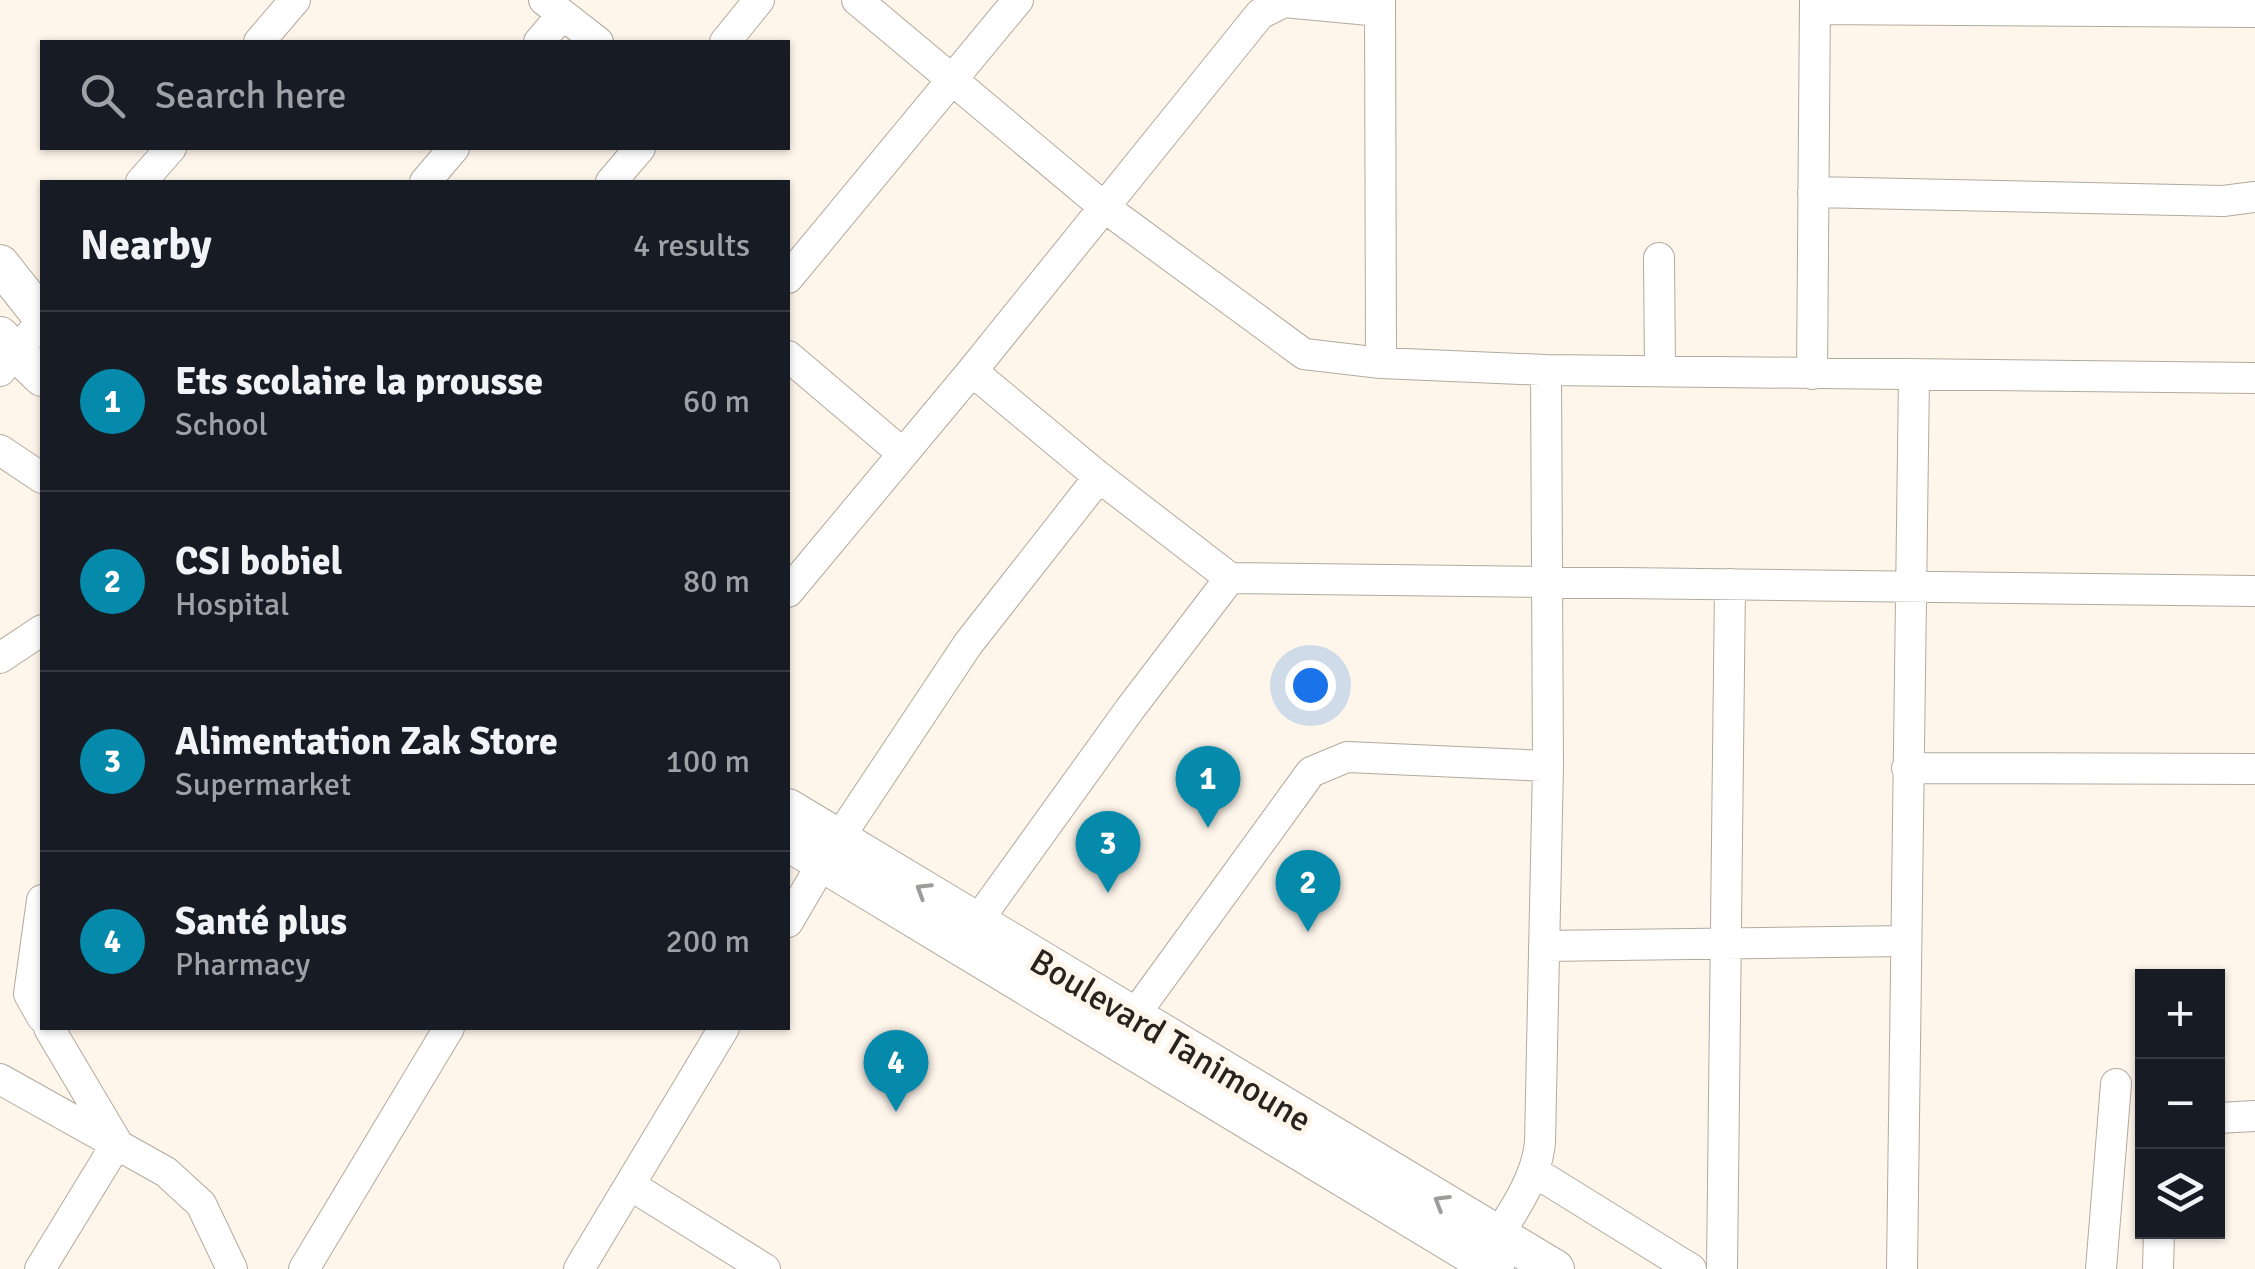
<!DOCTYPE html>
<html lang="en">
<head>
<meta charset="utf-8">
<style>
  :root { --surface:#171b24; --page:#20242c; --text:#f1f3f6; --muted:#9ea1a6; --line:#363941; --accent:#058aab }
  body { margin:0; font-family:Signika,sans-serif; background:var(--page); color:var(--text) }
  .controls { position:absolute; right:30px; bottom:30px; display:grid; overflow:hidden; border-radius:0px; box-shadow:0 2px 8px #0004 }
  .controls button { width:90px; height:90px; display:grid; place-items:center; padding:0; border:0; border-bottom:2px solid var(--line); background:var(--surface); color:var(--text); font:50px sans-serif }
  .you { position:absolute; left:1310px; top:685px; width:35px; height:35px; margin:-25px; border:8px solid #fff; border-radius:50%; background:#1a73e8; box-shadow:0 0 0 15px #1a73e833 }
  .badge { display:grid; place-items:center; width:65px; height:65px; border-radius:50%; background:var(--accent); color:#fff; font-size:32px; font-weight:700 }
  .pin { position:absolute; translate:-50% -82px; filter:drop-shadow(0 2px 5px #0008) }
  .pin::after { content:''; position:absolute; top:52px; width:35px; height:30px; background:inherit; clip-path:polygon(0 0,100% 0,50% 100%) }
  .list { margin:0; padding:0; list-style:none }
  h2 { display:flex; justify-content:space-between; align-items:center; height:130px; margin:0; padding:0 40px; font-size:42px }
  h2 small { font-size:32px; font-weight:400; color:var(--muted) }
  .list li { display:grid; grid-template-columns:65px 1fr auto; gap:30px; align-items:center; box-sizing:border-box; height:180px; padding:0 40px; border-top:2px solid var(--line) }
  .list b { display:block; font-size:38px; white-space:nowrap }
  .list p { margin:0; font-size:32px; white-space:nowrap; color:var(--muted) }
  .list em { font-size:32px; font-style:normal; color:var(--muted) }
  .icon { flex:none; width:55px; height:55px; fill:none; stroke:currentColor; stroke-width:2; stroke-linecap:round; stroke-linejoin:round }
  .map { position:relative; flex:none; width:2255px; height:1269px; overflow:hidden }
  .search { position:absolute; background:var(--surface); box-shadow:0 2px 8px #0004; left:40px; top:40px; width:750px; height:110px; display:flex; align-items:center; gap:25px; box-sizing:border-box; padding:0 35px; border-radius:0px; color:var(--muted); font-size:38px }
  .panel { position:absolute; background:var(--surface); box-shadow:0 2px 8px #0004; left:40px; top:180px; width:750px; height:850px; border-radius:0px }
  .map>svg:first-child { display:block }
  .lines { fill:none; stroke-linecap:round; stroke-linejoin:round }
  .minor-casing { stroke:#b3aa9e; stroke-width:32 }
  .major-casing { stroke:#b3aa9e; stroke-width:40 }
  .minor { stroke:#fff; stroke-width:30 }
  .major { stroke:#fff; stroke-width:38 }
  .oneway { stroke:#9e9c9a }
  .labels { text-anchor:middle; stroke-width:10; stroke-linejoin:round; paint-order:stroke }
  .street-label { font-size:35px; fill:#27241f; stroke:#fef5eb }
</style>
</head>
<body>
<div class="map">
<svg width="2255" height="1269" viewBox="0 0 2255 1269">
  <rect width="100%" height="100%" fill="#fef5eb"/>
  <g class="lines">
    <defs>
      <path id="minor" d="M 544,0 L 598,42
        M 857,0 L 1104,207 L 1304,354 L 1381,363 L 1546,370 L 2255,378
        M 1380,0 L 1381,363
        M 1815,9 L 2255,12
        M 259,42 L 295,0
        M 539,42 L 562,15
        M 725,42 L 759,0
        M 141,182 L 171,148
        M 425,182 L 454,148
        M 611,182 L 640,148
        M 1813,192 L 2223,201 L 2255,197
        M 1659,258 L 1660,370
        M 788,278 L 1018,0
        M 788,356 L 901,452
        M 0,371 L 42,321
        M 972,371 L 1099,477 L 1230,578
        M 1812,374 L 1815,0
        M 0,450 L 42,478
        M 788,592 L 972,371 L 1260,14 L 1284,2 L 1380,11
        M 0,658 L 42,630
        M 1907,768 L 2255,769
        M 42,900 L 29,994 L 42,1017
        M 788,922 L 823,862 L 968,644 L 1099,477
        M 976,923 L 1130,709 L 1230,578 L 2255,591
        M 1544,946 L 1906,941
        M 1133,1017 L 1311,772 L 1347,757 L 1548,766
        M 49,1028 L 116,1141
        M 0,1079 L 166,1172 L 201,1204 L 232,1269
        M 2218,1118 L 2255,1116
        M 1533,1171 L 1691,1269
        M 630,1185 L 765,1269
        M 1486,1253 C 1507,1221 1537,1181 1540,1142 L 1548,766 L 1546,370
        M 40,1269 L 117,1143
        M 304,1269 L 449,1028
        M 579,1269 L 724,1028
        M 1722,1269 L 1730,584
        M 1902,1269 L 1914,375
        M 2101,1269 L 2116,1084
        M 2158,1269 L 2159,1232"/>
      <path id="major" d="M 0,264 L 42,317
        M 0,336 L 42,377
        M 788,808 L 1555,1269
        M 788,842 L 1495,1269"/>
    </defs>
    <use href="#minor" class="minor-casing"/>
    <use href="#major" class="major-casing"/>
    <use href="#minor" class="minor"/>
    <use href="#major" class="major"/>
  </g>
  <defs><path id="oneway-chevron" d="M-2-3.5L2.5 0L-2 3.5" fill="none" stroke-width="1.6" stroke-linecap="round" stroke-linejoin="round" transform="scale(2.5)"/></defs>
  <g class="oneway">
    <use href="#oneway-chevron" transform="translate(923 890) rotate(-148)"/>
    <use href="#oneway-chevron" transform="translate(1441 1202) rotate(-149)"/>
  </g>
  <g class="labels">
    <g class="street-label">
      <text transform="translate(1171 1040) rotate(31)" y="12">Boulevard Tanimoune</text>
    </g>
  </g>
</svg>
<div class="controls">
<button>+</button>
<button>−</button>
<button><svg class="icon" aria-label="layers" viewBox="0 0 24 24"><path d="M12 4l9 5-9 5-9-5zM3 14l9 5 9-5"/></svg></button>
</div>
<div class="you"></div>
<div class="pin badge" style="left:1208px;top:828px">1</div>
<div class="pin badge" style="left:1308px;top:932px">2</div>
<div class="pin badge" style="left:1108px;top:893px">3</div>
<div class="pin badge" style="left:896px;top:1112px">4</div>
<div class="search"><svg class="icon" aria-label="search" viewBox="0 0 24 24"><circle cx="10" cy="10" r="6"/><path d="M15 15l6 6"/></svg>Search here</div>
<section class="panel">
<h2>Nearby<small>4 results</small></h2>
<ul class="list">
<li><span class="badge">1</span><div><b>Ets scolaire la prousse</b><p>School</p></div><em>60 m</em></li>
<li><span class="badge">2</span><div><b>CSI bobiel</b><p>Hospital</p></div><em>80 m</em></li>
<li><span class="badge">3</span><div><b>Alimentation Zak Store</b><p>Supermarket</p></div><em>100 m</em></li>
<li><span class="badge">4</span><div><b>Santé plus</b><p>Pharmacy</p></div><em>200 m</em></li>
</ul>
</section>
</div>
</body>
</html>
